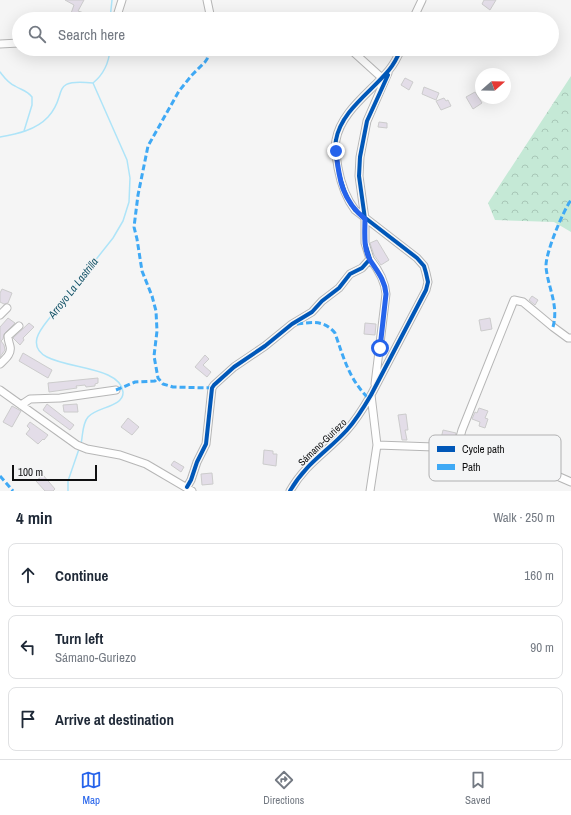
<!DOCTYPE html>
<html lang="en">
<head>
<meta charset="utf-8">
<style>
  :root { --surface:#fff; --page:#f2f2f3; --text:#1f2937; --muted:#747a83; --line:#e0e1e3; --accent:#2563eb }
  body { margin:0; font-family:"Archivo Narrow",sans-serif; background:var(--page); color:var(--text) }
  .compass { position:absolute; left:475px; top:68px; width:36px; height:36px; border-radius:50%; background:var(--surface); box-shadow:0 4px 16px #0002; rotate:70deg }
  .scale { position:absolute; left:12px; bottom:10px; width:85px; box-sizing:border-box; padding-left:4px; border:2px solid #101011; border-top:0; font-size:11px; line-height:14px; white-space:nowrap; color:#101011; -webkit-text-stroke:3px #f4f5f6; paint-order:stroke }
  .stop { position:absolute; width:12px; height:12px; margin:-9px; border:3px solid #2563eb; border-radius:50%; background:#fff }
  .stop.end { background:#2563eb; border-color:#fff; box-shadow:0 1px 4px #0008 }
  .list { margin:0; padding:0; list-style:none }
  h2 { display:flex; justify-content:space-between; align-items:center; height:52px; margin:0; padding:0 16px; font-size:17px }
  h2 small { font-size:13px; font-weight:400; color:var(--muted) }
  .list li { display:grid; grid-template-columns:26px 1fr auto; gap:12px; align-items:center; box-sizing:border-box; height:64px; margin:0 8px 8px; padding:0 8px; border:1px solid var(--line); border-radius:8px }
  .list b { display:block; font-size:15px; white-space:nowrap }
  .list p { margin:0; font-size:13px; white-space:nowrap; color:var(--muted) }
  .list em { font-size:13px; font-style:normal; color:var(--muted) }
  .icon { flex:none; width:22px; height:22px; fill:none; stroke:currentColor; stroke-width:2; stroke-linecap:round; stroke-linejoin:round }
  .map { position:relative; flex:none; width:571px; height:491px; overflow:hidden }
  .search { position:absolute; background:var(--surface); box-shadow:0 4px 16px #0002; left:12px; right:12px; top:12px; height:44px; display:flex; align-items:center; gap:10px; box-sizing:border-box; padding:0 14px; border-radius:22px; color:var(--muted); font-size:15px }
  .sheet { height:268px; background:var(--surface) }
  nav { display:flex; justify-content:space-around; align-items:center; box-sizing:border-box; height:56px; border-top:1px solid var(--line); background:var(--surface); font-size:11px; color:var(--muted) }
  nav a { display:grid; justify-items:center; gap:2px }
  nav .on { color:var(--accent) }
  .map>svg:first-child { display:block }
  .forest { fill:url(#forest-crowns) }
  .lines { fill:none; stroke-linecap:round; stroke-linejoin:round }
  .stream { stroke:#aee4f8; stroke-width:1.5 }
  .building { fill:#e3dde8; stroke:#ccc }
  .minor-casing { stroke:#b6b6b6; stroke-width:9 }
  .minor { stroke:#fefefe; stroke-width:7 }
  .quiet { stroke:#3fa9f5; stroke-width:3; stroke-dasharray:6 3; stroke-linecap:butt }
  .cycleway-casing { stroke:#f4f5f6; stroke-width:6 }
  .cycleway { stroke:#0057b8; stroke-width:4 }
  .route { stroke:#2563eb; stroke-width:5 }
  .labels { text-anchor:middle; stroke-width:3; stroke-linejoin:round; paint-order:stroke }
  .street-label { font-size:10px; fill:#101011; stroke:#f4f5f6 }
  .water-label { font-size:11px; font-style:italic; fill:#155468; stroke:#f4f5f6 }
  .key { fill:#f4f5f6; stroke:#b0b0b1; stroke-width:1 }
  .key-label { font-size:11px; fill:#101011 }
</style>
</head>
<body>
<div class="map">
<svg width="571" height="491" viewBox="0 0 571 491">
  <defs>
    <pattern id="forest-crowns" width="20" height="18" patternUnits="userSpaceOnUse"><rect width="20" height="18" fill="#c5e9d6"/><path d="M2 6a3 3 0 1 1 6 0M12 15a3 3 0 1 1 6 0" fill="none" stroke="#a8c7b7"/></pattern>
  </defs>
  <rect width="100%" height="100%" fill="#f5f5f5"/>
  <path class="forest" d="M 571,76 L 571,232 L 554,222 L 495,220 L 488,203 Z"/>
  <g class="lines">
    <path class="stream" d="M 110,19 L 112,0
      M 0,72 C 4,77 8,83 15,86 C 21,90 27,90 32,97 L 32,105 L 24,131
      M 93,83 C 104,74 109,63 110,49
      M 0,137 C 17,134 36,130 48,117 C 69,95 48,78 93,83
      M 81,444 C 83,435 82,424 88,417 C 96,407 124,407 123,392 C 120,359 28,373 37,338 C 39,331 44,325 48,320 L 113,238 L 123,221 L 129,202 L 130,178 L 127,160 L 93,83
      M 68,491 L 68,481 L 79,449"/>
  </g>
  <path class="building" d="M 65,0 L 84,0 L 78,11 L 84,13 L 81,19 L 69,19 L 74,5 Z
    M 484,0 L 496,0 L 490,10 L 482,4 Z
    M 405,78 L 413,82 L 409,90 L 401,85 Z
    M 424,87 L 439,93 L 436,100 L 422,94 Z
    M 475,92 L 482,103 L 473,109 L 466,97 Z
    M 444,98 L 446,101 L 448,100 L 451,106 L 441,110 L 436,101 Z
    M 379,122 L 387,123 L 387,128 L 378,127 Z
    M 377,240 L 389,260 L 381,265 L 374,255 L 370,243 Z
    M 2,289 L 12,293 L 8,303 L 4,304 L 0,302 L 0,293 Z
    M 532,296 L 538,300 L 535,305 L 529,300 Z
    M 8,318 L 15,323 L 4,334 L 3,339 L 1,341 L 4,345 L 5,350 L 0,357 L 0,327 Z
    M 490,318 L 492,329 L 481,331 L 479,320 Z
    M 29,323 L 34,327 L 23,338 L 24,340 L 20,345 L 13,338 Z
    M 365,323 L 376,324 L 375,335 L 364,334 Z
    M 23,353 L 52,370 L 48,378 L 19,361 Z
    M 205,355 L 209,359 L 203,365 L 211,372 L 207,377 L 195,367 Z
    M 98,378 L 98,383 L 95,384 L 95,386 L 86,387 L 85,385 L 76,386 L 77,388 L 49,392 L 48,383 Z
    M 47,404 L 74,425 L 70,430 L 43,410 Z
    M 77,404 L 78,412 L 64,412 L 63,405 Z
    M 12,406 L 21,411 L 12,427 L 3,422 Z
    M 479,408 L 488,411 L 485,418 L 488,419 L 485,428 L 479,426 L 480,422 L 472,419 L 475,412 L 477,413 Z
    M 406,414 L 408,430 L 405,430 L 407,440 L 402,440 L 398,415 Z
    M 128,418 L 139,427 L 132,435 L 121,427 Z
    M 30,422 L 48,435 L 44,440 L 43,439 L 38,444 L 26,434 L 30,429 L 27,426 Z
    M 443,430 L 456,433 L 453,442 L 441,439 Z
    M 264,450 L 273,451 L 273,454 L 277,454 L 276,466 L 263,464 Z
    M 174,461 L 184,467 L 181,472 L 171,465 Z
    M 212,473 L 213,484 L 202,485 L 201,474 Z
    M 43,475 L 55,489 L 53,491 L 45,491 L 36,481 Z"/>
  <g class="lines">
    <defs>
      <path id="minor" d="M 207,0 L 211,19
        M 116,19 L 122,0
        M 413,19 L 422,0
        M 0,44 L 19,43
        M 350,49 L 382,78
        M 370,259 C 378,269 385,281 386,294 L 375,384
        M 0,315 L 7,308
        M 0,364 C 5,359 12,354 10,346 C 9,342 8,340 8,336 L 19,326
        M 0,390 L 77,445 L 87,449 L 120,455 L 146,464 L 192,491
        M 21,405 L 30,399 L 60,398 L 116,390
        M 377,445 L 463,448 L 481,453 L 491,459 L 518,469 L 548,472 L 571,482
        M 457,448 L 462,430 L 514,300 L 523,302 L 553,327 L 568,338 L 571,338
        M 187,487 L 191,480 L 197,462 L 206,444 L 212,388 L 214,385 L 234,367 L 265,346 L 292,324 L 312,312 L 322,301 L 339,288 L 350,274 L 362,268 L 370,259 L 365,243 L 365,219 L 359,176 L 360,157 L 367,121 L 388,73
        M 290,491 C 305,464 327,452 347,430 C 356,420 364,407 371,395 L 426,290 L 428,282 L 426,273 L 424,266 L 417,258 L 355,210 C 345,197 341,184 338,168 C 337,159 334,149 336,140 C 341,111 371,92 389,70 C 394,64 398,56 401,49
        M 370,491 L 377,445 L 371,395"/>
    </defs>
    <use href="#minor" class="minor-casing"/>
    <use href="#minor" class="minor"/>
    <path class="quiet" d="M 210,49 L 207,59 L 205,62 L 192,75 L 179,91 L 148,146 L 138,195 L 134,227 L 137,239 L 142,271 L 152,296 L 156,311 L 157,331 L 154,356 L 158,378 L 163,384 L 173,387 L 212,388
      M 297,324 C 313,322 324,320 335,333 C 344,359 349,379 369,399
      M 553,327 C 559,305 548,288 546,267 C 545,254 563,211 571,200
      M 116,390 L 135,382 L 155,381 L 158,378
      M 0,476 L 13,491"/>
    <defs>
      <path id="cycleway" d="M 187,487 L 191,480 L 197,462 L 206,444 L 212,388 L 214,385 L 234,367 L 265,346 L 292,324 L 312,312 L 322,301 L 339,288 L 350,274 L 362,268 L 370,259 L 365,243 L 365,219 L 359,176 L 360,157 L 367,121 L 388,75
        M 290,491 C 305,464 327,452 347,430 C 356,420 364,407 371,395 L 426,290 L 428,282 L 426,273 L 424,266 L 417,258 L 355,210 C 345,197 341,184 338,168 C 337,159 334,149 336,140 C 341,111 371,92 389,70 C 394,64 398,56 401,49"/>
    </defs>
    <use href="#cycleway" class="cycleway-casing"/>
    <use href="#cycleway" class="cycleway"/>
  </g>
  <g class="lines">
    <path class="route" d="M 336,151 C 339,180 342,200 365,219 C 365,232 363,248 370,260 C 377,271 385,280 386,294 L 380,348"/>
  </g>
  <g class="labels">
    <g class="street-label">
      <text transform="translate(322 442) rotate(-44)" y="4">Sámano-Guriezo</text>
    </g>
    <g class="water-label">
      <text transform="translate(73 288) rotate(-52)" y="4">Arroyo La Lastrilla</text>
    </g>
  </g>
  <rect x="429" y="435" width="132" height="46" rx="6" class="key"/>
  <rect x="437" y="446" width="18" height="6" fill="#0057b8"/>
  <rect x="437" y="464" width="18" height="6" fill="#3fa9f5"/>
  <g class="key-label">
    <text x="462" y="453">Cycle path</text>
    <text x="462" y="471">Path</text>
  </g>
</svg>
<svg class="compass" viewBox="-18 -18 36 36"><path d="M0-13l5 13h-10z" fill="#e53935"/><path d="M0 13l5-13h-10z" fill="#747a83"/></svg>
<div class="scale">100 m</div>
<div class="stop" style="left:380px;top:348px"></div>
<div class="stop end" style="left:336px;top:151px"></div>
<div class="search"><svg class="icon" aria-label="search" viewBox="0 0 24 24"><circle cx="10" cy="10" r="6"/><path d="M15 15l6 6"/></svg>Search here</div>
</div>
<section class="sheet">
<h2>4 min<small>Walk · 250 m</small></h2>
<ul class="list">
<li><svg class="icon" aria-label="ahead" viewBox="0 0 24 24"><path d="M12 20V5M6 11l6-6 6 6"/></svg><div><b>Continue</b></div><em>160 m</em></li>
<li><svg class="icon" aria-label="left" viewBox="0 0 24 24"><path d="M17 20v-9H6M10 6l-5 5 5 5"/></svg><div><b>Turn left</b><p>Sámano-Guriezo</p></div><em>90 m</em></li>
<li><svg class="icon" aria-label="arrive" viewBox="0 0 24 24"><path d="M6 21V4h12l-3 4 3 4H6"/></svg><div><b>Arrive at destination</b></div></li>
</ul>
</section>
<nav>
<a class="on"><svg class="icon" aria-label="map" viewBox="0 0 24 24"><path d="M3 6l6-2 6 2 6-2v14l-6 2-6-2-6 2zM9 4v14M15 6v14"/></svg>Map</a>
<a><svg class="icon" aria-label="directions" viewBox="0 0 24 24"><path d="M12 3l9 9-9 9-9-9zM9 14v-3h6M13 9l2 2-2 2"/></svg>Directions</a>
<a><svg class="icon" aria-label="saved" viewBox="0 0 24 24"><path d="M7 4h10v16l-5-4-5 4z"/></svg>Saved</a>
</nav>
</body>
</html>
